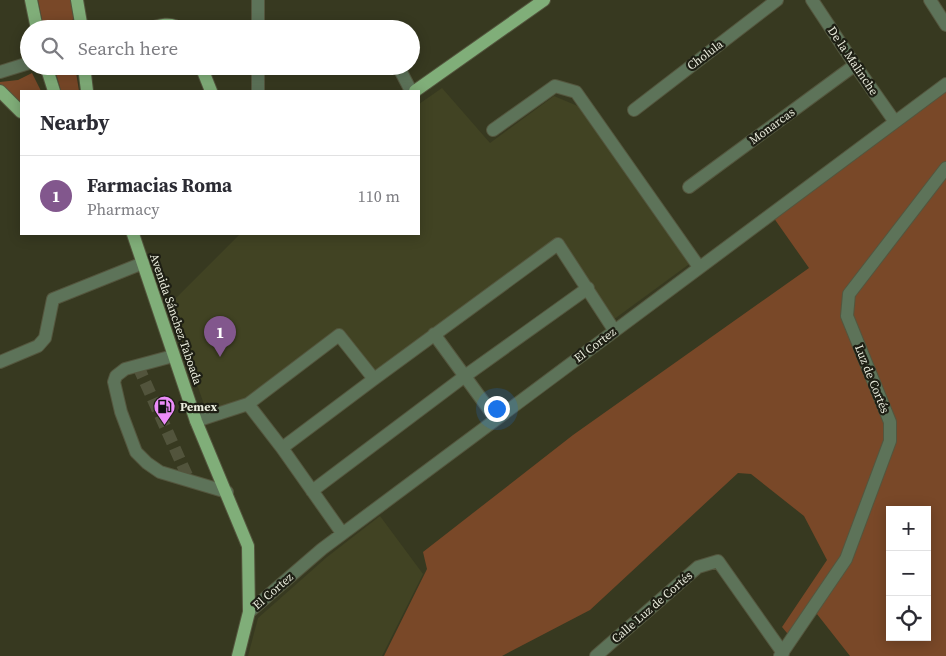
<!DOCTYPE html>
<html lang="en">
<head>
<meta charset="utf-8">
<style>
  :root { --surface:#fff; --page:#f7f7f7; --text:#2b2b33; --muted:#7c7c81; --line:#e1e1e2; --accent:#82578d }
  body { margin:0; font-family:"Source Serif 4",serif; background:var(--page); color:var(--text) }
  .controls { position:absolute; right:15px; bottom:15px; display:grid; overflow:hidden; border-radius:0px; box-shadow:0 2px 12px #0003 }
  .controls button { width:45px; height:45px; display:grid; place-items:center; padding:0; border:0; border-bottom:1px solid var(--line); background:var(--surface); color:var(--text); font:25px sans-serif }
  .you { position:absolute; left:496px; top:408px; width:18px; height:18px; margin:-12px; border:4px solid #fff; border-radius:50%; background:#1a73e8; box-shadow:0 0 0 8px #1a73e833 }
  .badge { display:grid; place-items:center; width:32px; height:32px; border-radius:50%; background:var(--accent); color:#fff; font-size:16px; font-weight:700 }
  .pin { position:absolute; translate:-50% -41px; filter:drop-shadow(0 1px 2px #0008) }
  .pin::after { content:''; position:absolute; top:26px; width:18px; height:15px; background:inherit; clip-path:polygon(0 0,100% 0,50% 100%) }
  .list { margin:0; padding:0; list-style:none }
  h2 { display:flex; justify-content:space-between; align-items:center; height:65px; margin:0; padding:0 20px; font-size:21px }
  h2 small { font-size:16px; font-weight:400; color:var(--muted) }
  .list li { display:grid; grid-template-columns:32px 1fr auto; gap:15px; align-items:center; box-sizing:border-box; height:80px; padding:0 20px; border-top:1px solid var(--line) }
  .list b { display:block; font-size:19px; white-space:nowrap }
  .list p { margin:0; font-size:16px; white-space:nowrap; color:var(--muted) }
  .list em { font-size:16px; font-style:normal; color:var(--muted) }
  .icon { flex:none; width:28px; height:28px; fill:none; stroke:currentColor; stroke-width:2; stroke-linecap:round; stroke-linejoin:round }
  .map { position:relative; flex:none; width:946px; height:656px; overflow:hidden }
  .search { position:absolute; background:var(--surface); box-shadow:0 2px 12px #0003; left:20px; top:20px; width:400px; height:55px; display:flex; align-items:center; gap:12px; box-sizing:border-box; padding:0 18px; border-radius:28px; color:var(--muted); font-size:19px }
  .panel { position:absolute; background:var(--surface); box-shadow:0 2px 12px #0003; left:20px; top:90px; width:400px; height:145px; border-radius:0px }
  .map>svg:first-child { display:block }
  .built { fill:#414323 }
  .green { fill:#794828; fill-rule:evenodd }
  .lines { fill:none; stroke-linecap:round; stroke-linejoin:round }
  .minor-tunnel { stroke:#52543c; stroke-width:12; stroke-dasharray:12 6; stroke-linecap:butt }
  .minor-casing { stroke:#54563e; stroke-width:14 }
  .major-casing { stroke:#54563e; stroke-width:14 }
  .minor { stroke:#5d7359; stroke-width:12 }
  .major { stroke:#80ae79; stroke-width:12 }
  .labels { text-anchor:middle; stroke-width:4.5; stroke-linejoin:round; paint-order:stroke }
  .street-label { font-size:12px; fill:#eaecdd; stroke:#1e1f14 }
  .poi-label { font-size:12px; font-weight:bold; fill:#eaecdd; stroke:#1e1f14; text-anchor:start }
</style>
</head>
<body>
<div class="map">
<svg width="946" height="656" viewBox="0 0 946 656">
  <rect width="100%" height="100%" fill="#373920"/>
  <path class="built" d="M 442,88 L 490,143 L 554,96 L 580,107 L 692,262 L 613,320 L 558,239 L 376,374 L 337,329 L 247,399 L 206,410 L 169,305 L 240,234 L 419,234 L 419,104 Z
    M 380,516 L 423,574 L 382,656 L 248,656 L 258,618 L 327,557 Z"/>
  <path class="green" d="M 38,0 L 71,0 L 74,13 L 71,29 L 44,29 Z
    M 54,66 L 75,66 L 79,91 L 61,91 Z
    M 32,73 L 41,91 L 21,91 L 21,106 L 0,85 L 0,82 L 18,80 Z
    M 946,84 L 946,656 L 850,656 L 813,609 L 792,639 L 782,627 L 827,560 L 804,516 L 751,474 L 738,473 L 590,610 L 502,656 L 384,656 L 427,569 L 423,552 L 573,435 L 809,268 L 771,214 ZM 890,510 L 927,510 L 927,637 L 890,637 Z"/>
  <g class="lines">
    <path class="minor-tunnel" d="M 138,366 L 189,480"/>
    <defs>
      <path id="minor" d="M 812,0 L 855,65 L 895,122
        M 930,0 L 946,25
        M 258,29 L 258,0
        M 398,66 L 411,91
        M 0,72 L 29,63
        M 258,91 L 258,66
        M 634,110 L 777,0
        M 493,130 L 555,86 L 576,92 L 699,267
        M 689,187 L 855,65
        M 434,334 L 496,419
        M 173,356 L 125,369 L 116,376 L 114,382 L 121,412 L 136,452 L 147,463 L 160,472 L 227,492
        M 0,362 L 38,346 L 45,338 L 53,299 L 143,263
        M 248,404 L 339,335 L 374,379
        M 196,421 L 248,404 L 282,448 L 374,379 L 558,244 L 614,330
        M 282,448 L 342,533
        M 312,491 L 465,376 L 588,288
        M 249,612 L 322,549 L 946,84
        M 596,656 L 698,567 L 718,561 L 783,653
        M 780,656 L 846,559 L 890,441 L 890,422 L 847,316 L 849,294 L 946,168"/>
      <path id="major" d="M 31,0 L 37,29
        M 77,0 L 82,29
        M 147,29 C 157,26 171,21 180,29
        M 46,66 L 54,91
        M 84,66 L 87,91
        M 201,66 L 211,91
        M 0,91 L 21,112
        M 415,91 L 544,0
        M 133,234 L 196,421 L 248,546 L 249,612 L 238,656"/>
    </defs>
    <use href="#minor" class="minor-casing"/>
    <use href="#major" class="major-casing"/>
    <use href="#minor" class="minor"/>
    <use href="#major" class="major"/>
  </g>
  <defs>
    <symbol id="fuel-pin" viewBox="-11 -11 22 30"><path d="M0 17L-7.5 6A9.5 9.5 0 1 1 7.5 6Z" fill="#ec8cfa" stroke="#1e1f14"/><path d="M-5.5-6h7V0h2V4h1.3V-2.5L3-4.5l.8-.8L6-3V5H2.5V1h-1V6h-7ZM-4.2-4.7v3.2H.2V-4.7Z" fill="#111"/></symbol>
  </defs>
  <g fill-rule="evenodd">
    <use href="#fuel-pin" x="152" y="394" width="25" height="34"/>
  </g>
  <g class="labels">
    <g class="street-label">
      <text transform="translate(705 55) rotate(-37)" y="4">Cholula</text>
      <text transform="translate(853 61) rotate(56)" y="4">De la Malinche</text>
      <text transform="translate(772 126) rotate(-36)" y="4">Monarcas</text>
      <text transform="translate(176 319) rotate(71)" y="4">Avenida Sánchez Taboada</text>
      <text transform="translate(595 345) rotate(-37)" y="4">El Cortez</text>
      <text transform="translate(872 379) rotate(68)" y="4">Luz de Cortés</text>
      <text transform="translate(273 591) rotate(-41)" y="4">El Cortez</text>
      <text transform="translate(652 607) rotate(-41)" y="4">Calle Luz de Cortés</text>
    </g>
    <g class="poi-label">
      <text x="180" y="411">Pemex</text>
    </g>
  </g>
</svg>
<div class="controls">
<button>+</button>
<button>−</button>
<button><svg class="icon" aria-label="locate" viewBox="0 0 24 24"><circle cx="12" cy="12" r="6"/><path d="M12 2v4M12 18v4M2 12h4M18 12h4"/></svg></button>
</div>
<div class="you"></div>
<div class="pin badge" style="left:220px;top:357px">1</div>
<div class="search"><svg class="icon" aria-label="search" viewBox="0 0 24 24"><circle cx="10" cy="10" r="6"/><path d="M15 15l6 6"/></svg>Search here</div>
<section class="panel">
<h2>Nearby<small></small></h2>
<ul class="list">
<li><span class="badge">1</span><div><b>Farmacias Roma</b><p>Pharmacy</p></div><em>110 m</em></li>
</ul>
</section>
</div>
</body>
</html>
